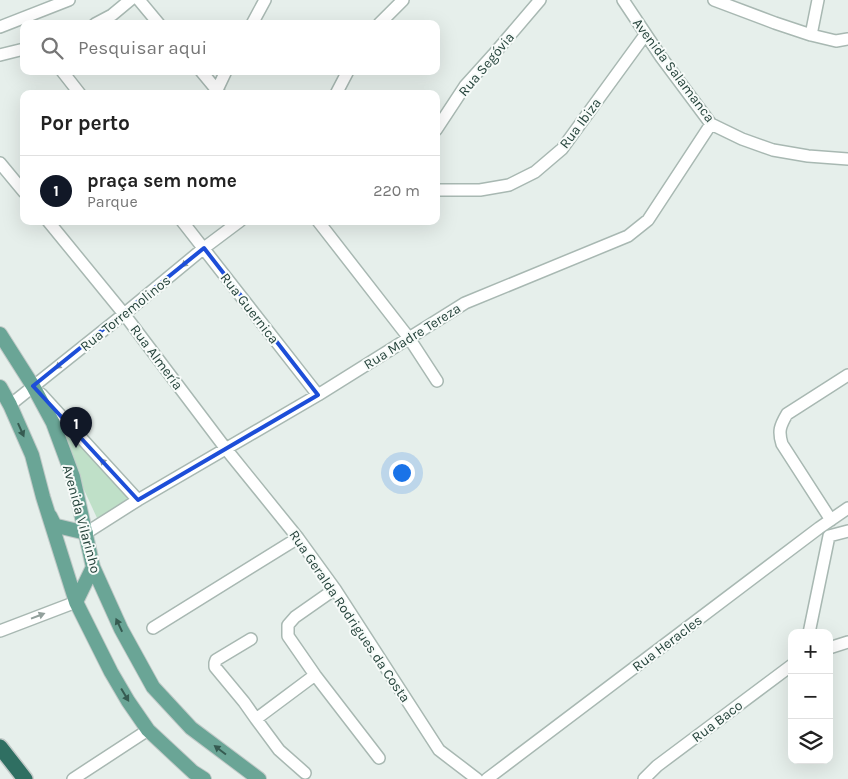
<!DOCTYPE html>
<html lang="pt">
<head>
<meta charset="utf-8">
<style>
  :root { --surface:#fff; --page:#f6f6f6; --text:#222; --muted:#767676; --line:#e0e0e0; --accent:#111827 }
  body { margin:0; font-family:Karla,sans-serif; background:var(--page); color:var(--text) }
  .controls { position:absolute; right:15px; bottom:15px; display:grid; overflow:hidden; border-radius:10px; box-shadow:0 5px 20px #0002 }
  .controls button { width:45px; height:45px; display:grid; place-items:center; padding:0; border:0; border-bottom:1px solid var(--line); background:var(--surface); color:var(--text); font:25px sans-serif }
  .you { position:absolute; left:401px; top:472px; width:18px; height:18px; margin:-12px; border:4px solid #fff; border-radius:50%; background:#1a73e8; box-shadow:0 0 0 8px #1a73e833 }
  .badge { display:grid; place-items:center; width:32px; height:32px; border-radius:50%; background:var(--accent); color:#fff; font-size:16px; font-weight:700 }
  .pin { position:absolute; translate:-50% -41px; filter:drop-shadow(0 1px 2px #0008) }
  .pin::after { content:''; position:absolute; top:26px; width:18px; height:15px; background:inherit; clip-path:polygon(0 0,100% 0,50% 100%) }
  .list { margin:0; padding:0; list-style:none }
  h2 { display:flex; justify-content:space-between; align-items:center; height:65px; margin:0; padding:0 20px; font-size:21px }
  h2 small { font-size:16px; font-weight:400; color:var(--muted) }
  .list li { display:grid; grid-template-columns:32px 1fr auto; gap:15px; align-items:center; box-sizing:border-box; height:70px; padding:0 20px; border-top:1px solid var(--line) }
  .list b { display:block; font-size:19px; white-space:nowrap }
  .list p { margin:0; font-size:16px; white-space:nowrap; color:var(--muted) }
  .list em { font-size:16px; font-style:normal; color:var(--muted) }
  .icon { flex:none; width:28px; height:28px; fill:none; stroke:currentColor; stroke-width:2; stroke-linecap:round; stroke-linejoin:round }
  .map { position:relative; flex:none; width:848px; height:779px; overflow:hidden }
  .search { position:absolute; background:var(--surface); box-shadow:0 5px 20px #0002; left:20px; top:20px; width:420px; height:55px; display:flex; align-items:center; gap:12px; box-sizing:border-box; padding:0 18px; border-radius:10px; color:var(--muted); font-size:19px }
  .panel { position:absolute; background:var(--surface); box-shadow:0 5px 20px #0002; left:20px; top:90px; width:420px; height:135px; border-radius:10px }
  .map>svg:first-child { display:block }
  .green { fill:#bfe0c8 }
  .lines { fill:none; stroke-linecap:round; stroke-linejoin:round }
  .minor-casing { stroke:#a8b8b2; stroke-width:14 }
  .major-casing { stroke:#c2cac8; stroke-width:16 }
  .highway-casing { stroke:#c2cac8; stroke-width:18 }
  .minor { stroke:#fff; stroke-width:11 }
  .major { stroke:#6aa596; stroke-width:14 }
  .highway { stroke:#2f6f62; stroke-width:15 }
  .oneway { fill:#92a09c }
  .oneway2 { fill:#365b51 }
  .marked { fill:none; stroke:#1d4ed8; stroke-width:4; stroke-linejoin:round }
  .labels { text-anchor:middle; stroke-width:4; stroke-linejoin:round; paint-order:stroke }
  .street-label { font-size:14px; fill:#24423a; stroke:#f7fbf9 }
</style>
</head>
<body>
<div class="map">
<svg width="848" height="779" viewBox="0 0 848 779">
  <rect width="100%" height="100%" fill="#e6efeb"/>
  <path class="green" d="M 42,398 L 133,499 L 97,518 Z"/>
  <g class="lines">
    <defs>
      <path id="minor" d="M 139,0 L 159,24
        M 623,0 L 661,57 L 711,124 L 742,139 L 773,150 L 808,156 L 848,159
        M 714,0 L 775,23 L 811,35 L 836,41 L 848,39
        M 95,24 L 112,15 L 130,0
        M 252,24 L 265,0
        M 379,24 L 403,0
        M 0,27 L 69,0
        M 811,35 L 818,0
        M 0,55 L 24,49
        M 62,71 L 80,94
        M 201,71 L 220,94
        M 217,90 L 226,71
        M 336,94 L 348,71
        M 436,130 L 465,86 L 493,55 L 540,0
        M 0,163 L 24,192
        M 436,190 L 480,190 L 509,185 L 535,172 L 562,149 L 645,35
        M 48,221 L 124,314 L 226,449 L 298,538 L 335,589 L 439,750 L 477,779
        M 182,221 L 318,395
        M 318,221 L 409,338 L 437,381
        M 41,394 L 138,500
        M 10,405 L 124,314 L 204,248 L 240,221
        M 831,520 L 782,444 C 778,431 780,426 787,414 L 848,375
        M 86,533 L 138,500 L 318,395 L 465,303 L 628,236 L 648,220 L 711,124
        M 829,536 L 848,531
        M 335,589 L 295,617 L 288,625 L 288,636 L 315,675 L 379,758
        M 153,628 L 298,538
        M 0,631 L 76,602
        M 809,633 L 829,536
        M 251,639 L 216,660 L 215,663 L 215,667 L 244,702 L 256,719 L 315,675
        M 829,648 L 848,642
        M 256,719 L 279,750 L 305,773
        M 73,779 L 148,730
        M 487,779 L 819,528 L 848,508
        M 644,779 L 657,766 L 792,665"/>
      <path id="major" d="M 0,334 L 33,386 L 53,423 L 73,477 L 93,567 L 121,629 L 153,687 L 191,728 L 259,779
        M 0,387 L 10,405 L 32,455 L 43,497 L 76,602 L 111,672 L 128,701 L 148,730 L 193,772 L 204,779
        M 50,516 L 54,524 L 57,526 L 86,533
        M 76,602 L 93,567"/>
      <path id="highway" d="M 0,747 L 25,779"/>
    </defs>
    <use href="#minor" class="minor-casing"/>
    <use href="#major" class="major-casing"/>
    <use href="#highway" class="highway-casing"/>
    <use href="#minor" class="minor"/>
    <use href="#major" class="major"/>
    <use href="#highway" class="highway"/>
  </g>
  <defs><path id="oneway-solid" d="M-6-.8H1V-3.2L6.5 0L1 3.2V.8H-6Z" transform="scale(1.25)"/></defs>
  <g class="oneway">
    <use href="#oneway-solid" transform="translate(187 262) rotate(140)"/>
    <use href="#oneway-solid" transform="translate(61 364) rotate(142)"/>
    <use href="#oneway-solid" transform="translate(105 464) rotate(-133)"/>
    <use href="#oneway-solid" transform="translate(38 616) rotate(-21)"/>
  </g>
  <g class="oneway2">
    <use href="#oneway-solid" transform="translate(21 430) rotate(66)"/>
    <use href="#oneway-solid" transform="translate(119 625) rotate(-115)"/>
    <use href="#oneway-solid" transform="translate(125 695) rotate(59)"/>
    <use href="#oneway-solid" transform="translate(220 750) rotate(-143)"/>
  </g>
  <path class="marked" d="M 204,248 L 318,395 L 138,500 L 33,386 Z"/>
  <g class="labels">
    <g class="street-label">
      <text transform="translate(486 64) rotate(-50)" y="5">Rua Segóvia</text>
      <text transform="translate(674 70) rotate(53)" y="5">Avenida Salamanca</text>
      <text transform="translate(580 123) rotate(-53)" y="5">Rua Ibiza</text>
      <text transform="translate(250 308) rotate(52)" y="5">Rua Guernica</text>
      <text transform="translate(125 313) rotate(-39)" y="5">Rua Torremolinos</text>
      <text transform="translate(412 336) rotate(-32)" y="5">Rua Madre Tereza</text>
      <text transform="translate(157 357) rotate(53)" y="5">Rua Almería</text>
      <text transform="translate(82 519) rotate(75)" y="5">Avenida Vilarinho</text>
      <text transform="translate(350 616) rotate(56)" y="5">Rua Geralda Rodrigues da Costa</text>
      <text transform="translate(667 643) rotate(-37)" y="5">Rua Heracles</text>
      <text transform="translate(717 721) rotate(-37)" y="5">Rua Baco</text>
    </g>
  </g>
</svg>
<div class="controls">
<button>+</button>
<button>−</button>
<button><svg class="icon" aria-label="layers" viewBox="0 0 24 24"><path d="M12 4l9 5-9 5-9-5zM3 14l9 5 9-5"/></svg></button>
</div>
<div class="you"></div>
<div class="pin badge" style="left:76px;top:448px">1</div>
<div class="search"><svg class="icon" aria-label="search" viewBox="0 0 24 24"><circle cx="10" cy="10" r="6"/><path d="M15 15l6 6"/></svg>Pesquisar aqui</div>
<section class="panel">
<h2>Por perto<small></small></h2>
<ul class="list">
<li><span class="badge">1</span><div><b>praça sem nome</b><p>Parque</p></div><em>220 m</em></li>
</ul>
</section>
</div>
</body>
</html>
